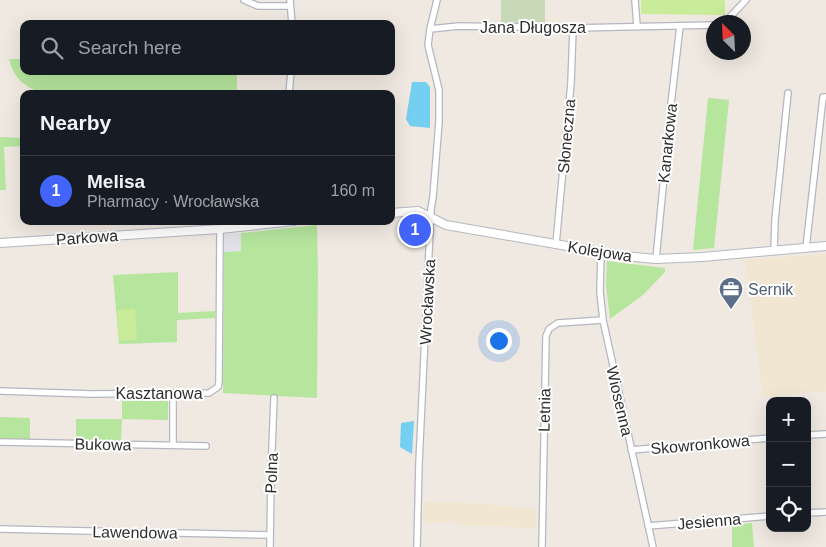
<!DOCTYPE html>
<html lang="en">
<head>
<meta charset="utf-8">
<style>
  :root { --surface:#171b24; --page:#20242c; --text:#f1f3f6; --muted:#9ea1a6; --line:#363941; --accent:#4264fb }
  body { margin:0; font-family:Arial,sans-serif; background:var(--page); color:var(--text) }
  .controls { position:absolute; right:15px; bottom:15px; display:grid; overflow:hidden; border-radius:10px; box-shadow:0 5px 20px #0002 }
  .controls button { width:45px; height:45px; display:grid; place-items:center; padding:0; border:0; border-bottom:1px solid var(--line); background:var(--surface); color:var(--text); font:25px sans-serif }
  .compass { position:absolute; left:706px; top:15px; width:45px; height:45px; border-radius:50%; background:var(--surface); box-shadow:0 5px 20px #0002; rotate:336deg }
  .you { position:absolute; left:498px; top:340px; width:18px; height:18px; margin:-12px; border:4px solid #fff; border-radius:50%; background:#1a73e8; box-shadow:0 0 0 8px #1a73e833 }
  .badge { display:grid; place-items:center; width:32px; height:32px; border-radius:50%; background:var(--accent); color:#fff; font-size:16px; font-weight:700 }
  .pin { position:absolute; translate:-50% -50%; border:2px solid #fff; box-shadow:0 1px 5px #0006 }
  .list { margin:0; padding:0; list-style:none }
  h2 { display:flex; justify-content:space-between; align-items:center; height:65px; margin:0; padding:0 20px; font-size:21px }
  h2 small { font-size:16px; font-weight:400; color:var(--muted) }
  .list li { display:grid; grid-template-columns:32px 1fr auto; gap:15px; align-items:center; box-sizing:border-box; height:70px; padding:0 20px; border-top:1px solid var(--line) }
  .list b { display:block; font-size:19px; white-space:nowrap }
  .list p { margin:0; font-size:16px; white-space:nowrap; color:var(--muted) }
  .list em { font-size:16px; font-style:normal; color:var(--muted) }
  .icon { flex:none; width:28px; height:28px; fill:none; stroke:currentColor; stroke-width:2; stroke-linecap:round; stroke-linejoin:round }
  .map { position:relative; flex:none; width:826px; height:547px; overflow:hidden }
  .search { position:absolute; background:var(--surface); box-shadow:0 5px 20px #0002; left:20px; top:20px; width:375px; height:55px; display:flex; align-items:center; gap:12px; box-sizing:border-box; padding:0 18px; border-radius:10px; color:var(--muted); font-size:19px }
  .panel { position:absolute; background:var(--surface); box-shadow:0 5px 20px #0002; left:20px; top:90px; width:375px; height:135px; border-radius:10px }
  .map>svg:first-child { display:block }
  .industrial { fill:#e3e1e8 }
  .education { fill:#f0e6d1 }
  .green { fill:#b6e59e }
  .cemetery { fill:#c8d9b8 }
  .pitch { fill:#c9ec9a }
  .water { fill:#75cff0 }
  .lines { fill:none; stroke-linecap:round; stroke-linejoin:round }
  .street-casing { stroke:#b4b7c1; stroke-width:8 }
  .secondary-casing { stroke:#b4b7c1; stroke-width:10 }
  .street { stroke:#fff; stroke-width:5.5 }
  .secondary { stroke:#fff; stroke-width:8 }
  .labels { text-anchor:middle; stroke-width:4; stroke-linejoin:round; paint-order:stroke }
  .street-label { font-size:16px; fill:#2e2e2e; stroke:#fff }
  .service-label { font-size:16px; fill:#4e5e75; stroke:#fff; text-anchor:start }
</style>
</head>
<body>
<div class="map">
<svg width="826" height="547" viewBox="0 0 826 547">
  <rect width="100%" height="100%" fill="#efe9e1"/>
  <path class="industrial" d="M 241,233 L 241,251 L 224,252 L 224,234 Z"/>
  <path class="education" d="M 826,254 L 826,391 L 763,397 L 745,260 Z
    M 423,502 L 470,503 L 536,509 L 536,528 L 459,525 L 459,522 L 423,523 Z"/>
  <path class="green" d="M 9,59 L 24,59 L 24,71 L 237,71 L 237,93 L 42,94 C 23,84 15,81 9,59 Z
    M 708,98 L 729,100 L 714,248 L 693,250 Z
    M 0,137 L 24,138 L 24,146 L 4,147 L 6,190 L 0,190 Z
    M 317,225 L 318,271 L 317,398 L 223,393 L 224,252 L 241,251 L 241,233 Z
    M 607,261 L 665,268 L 665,272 L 643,295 L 610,319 L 606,285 Z
    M 178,272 L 178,313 L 215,311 L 215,318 L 177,320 L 177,342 L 119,344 L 113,275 Z
    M 122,396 L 164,397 L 168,401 L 168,420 L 122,419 L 121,442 L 76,441 L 76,419 L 122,419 Z
    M 0,417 L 30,418 L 30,440 L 0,440 Z
    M 752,523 L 754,547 L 732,547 L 732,525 Z"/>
  <path class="cemetery" d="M 501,0 L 545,0 L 545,23 L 501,23 Z"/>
  <path class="pitch" d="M 641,0 L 725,0 L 725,15 L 641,14 Z
    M 135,309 L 137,340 L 119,341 L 117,310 Z"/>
  <path class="water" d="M 412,82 L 426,82 L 430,87 L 430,128 L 410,126 L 406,119 Z
    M 414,421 L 412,454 L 400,447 L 401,423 Z"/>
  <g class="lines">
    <defs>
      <path id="street" d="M 244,0 L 258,6 L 289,6
        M 290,0 L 292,24
        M 635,0 L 637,26
        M 722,22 L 728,19 L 746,0
        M 430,29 L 459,26 L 573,28 L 714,25
        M 289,94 L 291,71
        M 222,221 L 229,224 L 230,228
        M 556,244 L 571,83 L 573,28
        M 806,248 L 823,97 L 826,97
        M 774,250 L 775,220 L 788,93
        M 601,252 L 600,292 L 603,320 L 653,547
        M 656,259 L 671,104 L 680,26
        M 0,391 L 92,394 L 209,393 L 218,387 L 219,382 L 220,229
        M 807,435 L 826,434
        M 0,442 L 206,446
        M 173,445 L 173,393
        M 631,450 L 770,438
        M 807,513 L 826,512
        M 648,526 L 770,516
        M 0,529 L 270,535
        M 270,547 L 271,474 L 274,398
        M 417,547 L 419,463 L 431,209 L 433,197 L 439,122 L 439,90 L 428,45 L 430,29 L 437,0
        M 542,547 L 546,336 L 549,329 L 558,323 L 603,320"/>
      <path id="secondary" d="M 391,213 L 418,211 L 446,225 L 624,256 L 656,259 L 702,257 L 826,246
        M 0,243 L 220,229 L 294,221"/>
    </defs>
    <use href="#street" class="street-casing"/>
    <use href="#secondary" class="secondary-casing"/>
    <use href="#street" class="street"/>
    <use href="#secondary" class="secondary"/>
  </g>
  <defs>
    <symbol id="office-pin" viewBox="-11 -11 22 30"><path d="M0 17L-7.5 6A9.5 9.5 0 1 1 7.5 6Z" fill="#5c6f8a" stroke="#fff"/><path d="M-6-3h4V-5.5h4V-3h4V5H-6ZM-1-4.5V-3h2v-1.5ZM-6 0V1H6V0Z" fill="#fff"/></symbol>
  </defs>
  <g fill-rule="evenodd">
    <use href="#office-pin" x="717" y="275" width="28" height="38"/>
  </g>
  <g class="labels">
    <g class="street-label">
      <text x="533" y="33">Jana Długosza</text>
      <text transform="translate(566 136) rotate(-85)" y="6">Słoneczna</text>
      <text transform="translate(667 143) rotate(-84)" y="6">Kanarkowa</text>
      <text transform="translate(87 237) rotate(-4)" y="6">Parkowa</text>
      <text transform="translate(600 251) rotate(9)" y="6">Kolejowa</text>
      <text transform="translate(427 302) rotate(-87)" y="6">Wrocławska</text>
      <text x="159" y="399">Kasztanowa</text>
      <text transform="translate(620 401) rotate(77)" y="6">Wiosenna</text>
      <text transform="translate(544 410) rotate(-89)" y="6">Letnia</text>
      <text transform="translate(103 444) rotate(1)" y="6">Bukowa</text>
      <text transform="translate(700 444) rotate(-5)" y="6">Skowronkowa</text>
      <text transform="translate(271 473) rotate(-88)" y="6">Polna</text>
      <text transform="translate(709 521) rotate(-5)" y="6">Jesienna</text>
      <text transform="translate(135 532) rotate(1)" y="6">Lawendowa</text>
    </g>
    <g class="service-label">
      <text x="748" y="295">Sernik</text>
    </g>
  </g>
</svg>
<div class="controls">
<button>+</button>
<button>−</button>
<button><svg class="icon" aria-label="locate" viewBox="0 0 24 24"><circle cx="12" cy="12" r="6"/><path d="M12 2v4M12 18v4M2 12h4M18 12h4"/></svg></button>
</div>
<svg class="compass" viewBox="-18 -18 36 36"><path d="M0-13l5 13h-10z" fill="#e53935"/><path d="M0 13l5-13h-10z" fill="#9ea1a6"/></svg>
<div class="you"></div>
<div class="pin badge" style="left:415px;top:230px">1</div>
<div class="search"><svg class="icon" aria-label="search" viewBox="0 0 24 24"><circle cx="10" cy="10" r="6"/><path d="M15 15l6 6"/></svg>Search here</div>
<section class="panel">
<h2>Nearby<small></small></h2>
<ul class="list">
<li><span class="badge">1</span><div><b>Melisa</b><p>Pharmacy · Wrocławska</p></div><em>160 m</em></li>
</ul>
</section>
</div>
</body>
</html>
